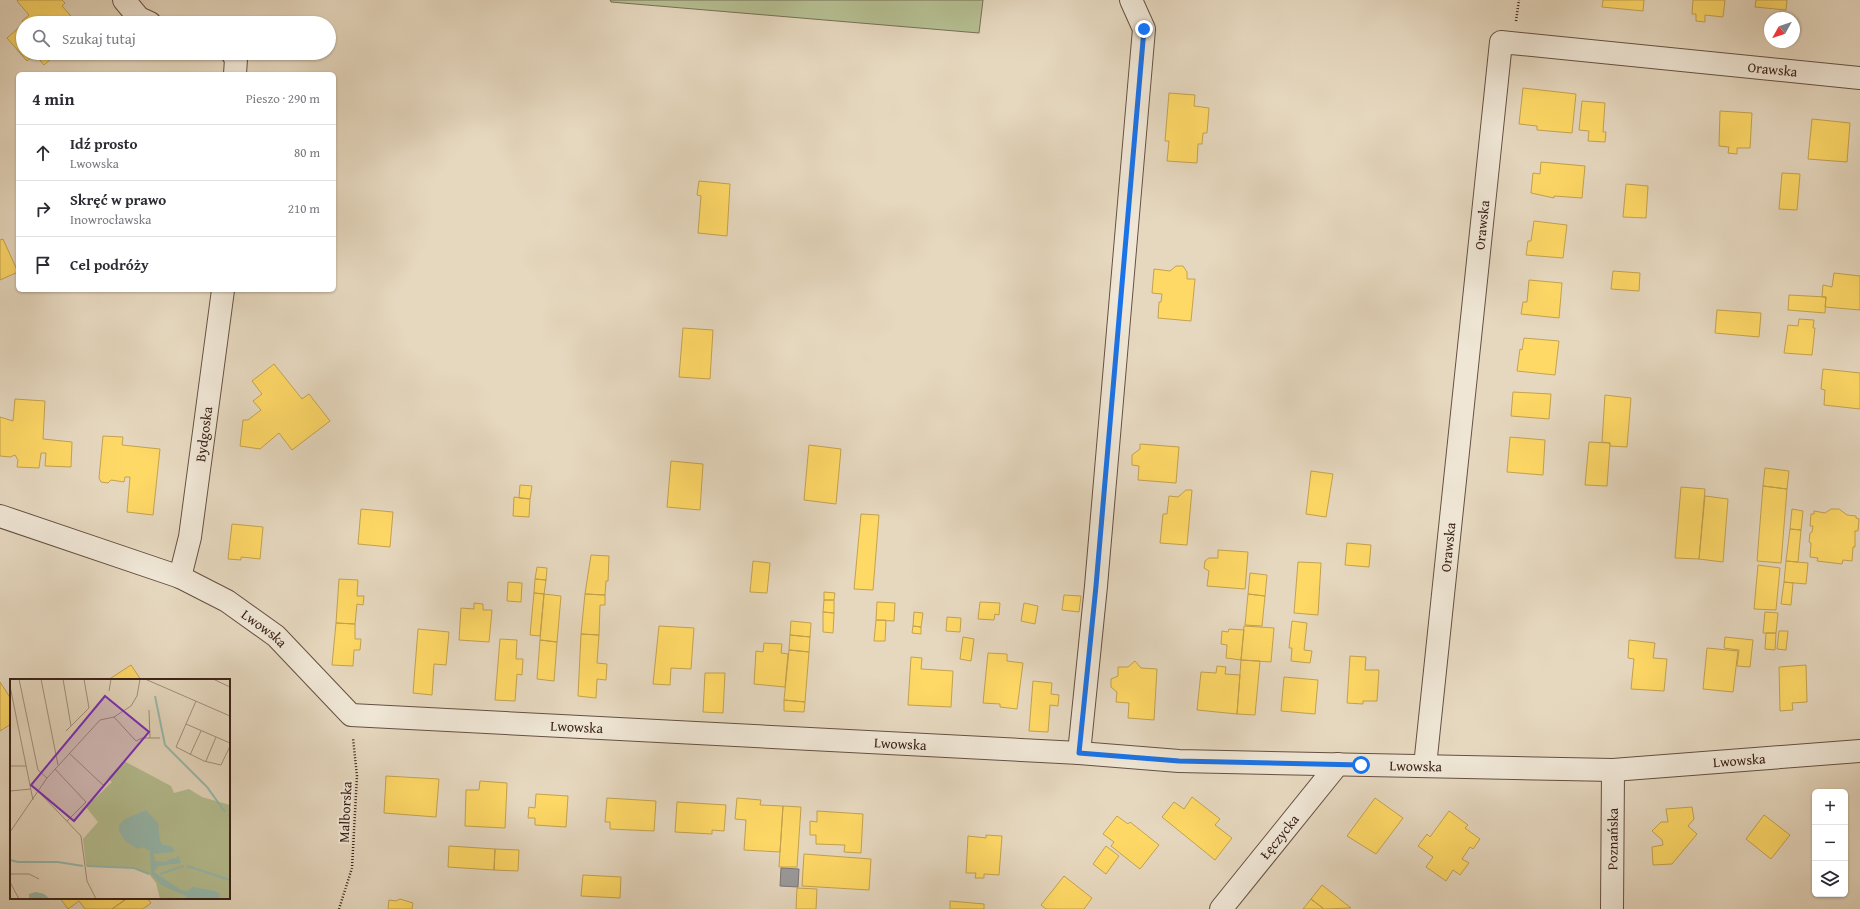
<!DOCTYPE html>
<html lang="pl">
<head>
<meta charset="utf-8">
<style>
  :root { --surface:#fff; --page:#f2f2f3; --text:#2b2b33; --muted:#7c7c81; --line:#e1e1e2 }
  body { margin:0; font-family:"Gentium Book Plus",serif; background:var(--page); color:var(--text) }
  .controls { position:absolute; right:12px; bottom:12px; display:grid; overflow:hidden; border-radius:6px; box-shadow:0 1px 3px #0004 }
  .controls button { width:36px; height:36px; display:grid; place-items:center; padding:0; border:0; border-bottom:1px solid var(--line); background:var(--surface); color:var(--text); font:20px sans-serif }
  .compass { position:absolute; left:1764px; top:12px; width:36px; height:36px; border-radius:50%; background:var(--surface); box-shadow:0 1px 3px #0004; rotate:230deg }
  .stop { position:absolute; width:12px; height:12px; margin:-9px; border:3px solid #1a73e8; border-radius:50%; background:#fff }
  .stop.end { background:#1a73e8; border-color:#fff; box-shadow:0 1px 4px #0008 }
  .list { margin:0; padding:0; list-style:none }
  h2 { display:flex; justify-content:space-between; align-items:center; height:52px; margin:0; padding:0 16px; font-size:17px }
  h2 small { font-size:13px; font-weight:400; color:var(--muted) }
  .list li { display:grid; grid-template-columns:26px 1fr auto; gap:12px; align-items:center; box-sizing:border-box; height:56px; padding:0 16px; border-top:1px solid var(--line) }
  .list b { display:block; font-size:15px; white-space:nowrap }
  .list p { margin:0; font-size:13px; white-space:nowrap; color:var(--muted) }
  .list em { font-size:13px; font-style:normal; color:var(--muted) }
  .icon { flex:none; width:22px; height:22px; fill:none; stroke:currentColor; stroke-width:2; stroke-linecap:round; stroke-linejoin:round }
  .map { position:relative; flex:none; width:1860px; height:909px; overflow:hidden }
  .search { position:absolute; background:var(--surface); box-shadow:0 1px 3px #0004; left:16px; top:16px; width:320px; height:44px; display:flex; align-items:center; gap:10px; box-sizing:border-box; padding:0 14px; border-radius:22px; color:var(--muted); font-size:15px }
  .panel { position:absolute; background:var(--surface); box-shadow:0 1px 3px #0004; left:16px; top:72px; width:320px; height:220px; border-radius:6px }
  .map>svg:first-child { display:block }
  .green { fill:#b5bf92; stroke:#787056 }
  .homes { fill:#ffd966; stroke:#c4a24f }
  .industry { fill:#999; stroke:#7d7573 }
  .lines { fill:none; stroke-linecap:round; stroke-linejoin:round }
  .minor-casing { stroke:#665042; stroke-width:24 }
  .path { stroke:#3b2219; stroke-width:2.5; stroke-dasharray:1 2; stroke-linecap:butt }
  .minor { stroke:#efe6d5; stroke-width:22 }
  .route { stroke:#1a73e8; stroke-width:5 }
  .labels { text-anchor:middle; stroke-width:4; stroke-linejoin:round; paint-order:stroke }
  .street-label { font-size:14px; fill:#3b2219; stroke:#efe6d5 }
  .inset-river { fill:none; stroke:#96baaf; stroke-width:2 }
  .inset-road { fill:none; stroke:#a28f7d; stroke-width:1 }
  .view { fill:#7b2cbf; fill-opacity:0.15; stroke:#7b2cbf; stroke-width:2 }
  .inset-edge { fill:none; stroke:#3b2219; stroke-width:2 }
</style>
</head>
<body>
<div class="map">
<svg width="1860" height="909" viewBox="0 0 1860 909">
  <rect width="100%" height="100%" fill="#e6d8bf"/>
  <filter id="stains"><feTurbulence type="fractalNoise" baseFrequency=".005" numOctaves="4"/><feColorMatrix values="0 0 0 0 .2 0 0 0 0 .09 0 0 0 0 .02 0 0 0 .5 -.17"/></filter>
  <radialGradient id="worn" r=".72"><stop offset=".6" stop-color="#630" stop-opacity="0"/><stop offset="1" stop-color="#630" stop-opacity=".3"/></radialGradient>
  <path class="green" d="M 610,0 L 983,0 L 979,33 L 611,2 Z"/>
  <path class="homes" d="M 18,0 L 62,0 L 65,3 L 62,6 L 77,23 L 23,23 L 22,21 L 29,15 L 17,1 Z
    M 1603,0 L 1644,0 L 1643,11 L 1602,7 Z
    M 1693,0 L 1725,0 L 1723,17 L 1705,15 L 1705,22 L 1696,21 L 1696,14 L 1692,14 Z
    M 1756,0 L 1787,0 L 1786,10 L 1755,7 Z
    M 23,24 L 23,53 L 52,53 L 54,56 L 44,65 L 35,54 L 27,61 L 7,38 Z
    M 1523,88 L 1576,94 L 1572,133 L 1537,130 L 1537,126 L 1519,124 Z
    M 1169,93 L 1195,95 L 1194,106 L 1209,108 L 1207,133 L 1203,133 L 1202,144 L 1198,144 L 1197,163 L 1167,161 L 1169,141 L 1165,141 Z
    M 1582,101 L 1605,103 L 1603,132 L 1606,132 L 1605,142 L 1588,141 L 1589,131 L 1579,130 Z
    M 1720,111 L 1752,113 L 1750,148 L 1737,148 L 1737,154 L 1728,153 L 1729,147 L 1719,146 Z
    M 1812,119 L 1850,123 L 1847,162 L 1808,159 Z
    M 1541,162 L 1585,166 L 1582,198 L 1554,196 L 1554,198 L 1531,193 L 1533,173 L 1540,174 Z
    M 1782,173 L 1800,174 L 1797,210 L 1779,209 Z
    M 699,181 L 730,184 L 727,236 L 698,233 L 701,196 L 697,195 Z
    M 1626,184 L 1648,186 L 1646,218 L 1623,217 Z
    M 1534,221 L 1567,225 L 1563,258 L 1526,255 L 1528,241 L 1531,241 Z
    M 3,239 L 18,272 L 0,280 L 0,240 Z
    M 1176,266 L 1183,266 L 1187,272 L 1187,279 L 1195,279 L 1191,321 L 1158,318 L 1159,302 L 1161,302 L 1162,294 L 1152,293 L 1154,269 L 1170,271 Z
    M 1613,271 L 1640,273 L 1639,291 L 1611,289 Z
    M 1834,273 L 1860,276 L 1860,310 L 1825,307 L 1826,297 L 1822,297 L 1823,285 L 1832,287 Z
    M 1529,280 L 1562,283 L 1559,318 L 1521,314 L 1523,302 L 1527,302 Z
    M 1789,295 L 1826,297 L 1825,313 L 1788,310 Z
    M 1717,310 L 1761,313 L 1759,337 L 1715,333 Z
    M 1799,319 L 1814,320 L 1813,328 L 1815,328 L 1812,355 L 1784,353 L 1788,325 L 1798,326 Z
    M 683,328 L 713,330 L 710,379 L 679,377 Z
    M 1524,338 L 1559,341 L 1555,375 L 1517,371 L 1520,349 L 1522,350 Z
    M 274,364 L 302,399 L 309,394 L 330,421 L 292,450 L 279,433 L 260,449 L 240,446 L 243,420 L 248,420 L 261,410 L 253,401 L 262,394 L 252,381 Z
    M 1823,369 L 1860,373 L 1860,409 L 1824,405 L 1825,390 L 1821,389 Z
    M 1513,392 L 1551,394 L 1549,419 L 1511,416 Z
    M 1605,395 L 1631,398 L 1627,447 L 1610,446 L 1610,443 L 1602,442 Z
    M 15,399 L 45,401 L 43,439 L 72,442 L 71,467 L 45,466 L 46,453 L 41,453 L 39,468 L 17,467 L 18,460 L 15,455 L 10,457 L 0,456 L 0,417 L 13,421 Z
    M 103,436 L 123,437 L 122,445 L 160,449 L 153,515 L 127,512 L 130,477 L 125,477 L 124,482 L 111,480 L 108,483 L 101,482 L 99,478 Z
    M 1510,437 L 1545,440 L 1543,475 L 1507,472 Z
    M 1589,442 L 1610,443 L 1607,486 L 1585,485 Z
    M 1140,444 L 1179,447 L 1176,483 L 1138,480 L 1139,466 L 1132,465 L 1132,455 L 1140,449 Z
    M 809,445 L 841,449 L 836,504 L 804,500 Z
    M 671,461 L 703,464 L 700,510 L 667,507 Z
    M 1765,468 L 1789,471 L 1787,489 L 1763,486 Z
    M 1311,471 L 1333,474 L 1326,517 L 1306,514 Z
    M 520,485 L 532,486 L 530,499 L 519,498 Z
    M 1763,486 L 1787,489 L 1781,563 L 1757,561 Z
    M 1681,487 L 1705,489 L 1699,559 L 1675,558 Z
    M 1186,490 L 1192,490 L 1187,545 L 1160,543 L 1163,514 L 1167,514 L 1169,496 L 1178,497 Z
    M 1705,496 L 1728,499 L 1723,562 L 1699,559 Z
    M 514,497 L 530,499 L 529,517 L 513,516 Z
    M 361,509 L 393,512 L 390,547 L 358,544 Z
    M 1792,509 L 1803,511 L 1801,530 L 1790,529 Z
    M 1831,509 L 1839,509 L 1847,515 L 1856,516 L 1856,518 L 1859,519 L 1858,531 L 1855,531 L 1855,547 L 1853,547 L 1852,561 L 1843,560 L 1842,564 L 1817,561 L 1818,558 L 1810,557 L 1811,543 L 1809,542 L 1810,533 L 1812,532 L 1813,526 L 1810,526 L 1811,514 L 1814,514 L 1814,511 L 1825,513 Z
    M 861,514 L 879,515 L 873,590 L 854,589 Z
    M 232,524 L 263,527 L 260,559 L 241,557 L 241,560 L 228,559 Z
    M 1790,529 L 1801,530 L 1798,562 L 1786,561 Z
    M 1347,543 L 1371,545 L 1369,567 L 1345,565 Z
    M 1218,550 L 1248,552 L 1245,589 L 1207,586 L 1209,571 L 1204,568 L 1205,561 L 1209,558 L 1218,558 Z
    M 591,555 L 609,556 L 608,581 L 606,581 L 605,595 L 585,594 Z
    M 753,561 L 770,563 L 767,593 L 750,592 Z
    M 1786,561 L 1808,563 L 1806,584 L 1784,582 Z
    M 1298,562 L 1321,563 L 1318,615 L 1294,613 Z
    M 1758,565 L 1780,568 L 1776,610 L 1754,609 Z
    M 537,567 L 547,568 L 546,580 L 535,579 Z
    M 1250,573 L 1267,575 L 1265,596 L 1248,594 Z
    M 339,579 L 358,580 L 357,596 L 364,596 L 363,605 L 357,604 L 355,624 L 336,623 Z
    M 535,579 L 546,580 L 544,594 L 534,593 Z
    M 508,582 L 522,583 L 521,602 L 507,601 Z
    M 1784,582 L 1793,583 L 1791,605 L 1781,604 Z
    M 824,592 L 835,593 L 834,600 L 824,600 Z
    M 534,593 L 544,594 L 540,636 L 530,635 Z
    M 544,594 L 561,596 L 557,642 L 540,640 Z
    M 585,594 L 605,595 L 605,605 L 600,605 L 599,635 L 581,634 Z
    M 1248,594 L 1265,596 L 1262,626 L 1245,625 Z
    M 1064,595 L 1081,596 L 1079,612 L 1062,610 Z
    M 824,600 L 834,600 L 834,613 L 823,612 Z
    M 877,602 L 895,603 L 894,621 L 876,620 Z
    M 980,602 L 1000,603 L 999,615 L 995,614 L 994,620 L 978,619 Z
    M 474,603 L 483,604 L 483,610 L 492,610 L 489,642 L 459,640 L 461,608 L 474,609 Z
    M 1024,603 L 1038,606 L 1035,624 L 1021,621 Z
    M 823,612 L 834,613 L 833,633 L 823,632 Z
    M 914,612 L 923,613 L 921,627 L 913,626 Z
    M 1765,612 L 1778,613 L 1776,633 L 1763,633 Z
    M 947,617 L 961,618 L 960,632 L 946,631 Z
    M 876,620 L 886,620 L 885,641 L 874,641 Z
    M 791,621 L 811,623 L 810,637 L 790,635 Z
    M 1292,621 L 1307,623 L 1304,650 L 1312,651 L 1310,663 L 1291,661 L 1292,648 L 1289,648 Z
    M 336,623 L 355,624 L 355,639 L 361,639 L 360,650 L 354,650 L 353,666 L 332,665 Z
    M 659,626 L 694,628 L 691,669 L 671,668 L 670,685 L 653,684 Z
    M 913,626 L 921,627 L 921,634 L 912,633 Z
    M 1244,626 L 1274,628 L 1271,662 L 1241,660 Z
    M 418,629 L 449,632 L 446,665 L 434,664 L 432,695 L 413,693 Z
    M 1229,629 L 1244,630 L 1241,660 L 1226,658 L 1227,645 L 1221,644 L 1222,631 L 1228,632 Z
    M 1779,631 L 1788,631 L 1786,650 L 1777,649 Z
    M 1766,633 L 1776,633 L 1775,650 L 1765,649 Z
    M 581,634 L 599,635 L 597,663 L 607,664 L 606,680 L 597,679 L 596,698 L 578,696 Z
    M 790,635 L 810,637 L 809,652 L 789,650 Z
    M 963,637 L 974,639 L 971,661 L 960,659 Z
    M 1725,637 L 1753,640 L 1750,667 L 1737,666 L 1739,650 L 1724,648 Z
    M 500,639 L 517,640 L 516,659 L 523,659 L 522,675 L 517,674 L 515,701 L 495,700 Z
    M 540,640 L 557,642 L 554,681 L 537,679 Z
    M 1629,640 L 1655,643 L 1653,658 L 1667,659 L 1664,691 L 1631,689 L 1634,659 L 1628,658 Z
    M 764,643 L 782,644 L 781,653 L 788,654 L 785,687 L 754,684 L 756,651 L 763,652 Z
    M 1707,648 L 1738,651 L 1733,692 L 1703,689 Z
    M 789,650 L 809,652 L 805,702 L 784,700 Z
    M 988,653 L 1007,654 L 1007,661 L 1023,663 L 1017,709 L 1000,707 L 1000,704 L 983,703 Z
    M 1350,656 L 1366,657 L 1365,670 L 1379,670 L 1377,701 L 1363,701 L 1363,704 L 1347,703 Z
    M 911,657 L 922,658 L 921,669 L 953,671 L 951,707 L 908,705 Z
    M 1241,660 L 1260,661 L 1255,715 L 1237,714 Z
    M 1135,661 L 1141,668 L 1157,669 L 1154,720 L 1128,718 L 1129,703 L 1116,702 L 1117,692 L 1111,687 L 1111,679 L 1118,676 L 1118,667 L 1128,667 Z
    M 131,665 L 141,680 L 108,680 Z
    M 1806,665 L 1807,702 L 1792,703 L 1793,710 L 1780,711 L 1779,667 Z
    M 1217,666 L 1226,667 L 1225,674 L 1240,675 L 1237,714 L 1197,710 L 1201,672 L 1216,673 Z
    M 705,673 L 725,673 L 723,713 L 703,712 Z
    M 1284,677 L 1318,680 L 1315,714 L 1281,711 Z
    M 1033,681 L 1052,683 L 1051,694 L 1059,695 L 1058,706 L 1050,705 L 1048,732 L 1029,731 Z
    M 0,682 L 11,699 L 11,724 L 0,731 Z
    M 784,700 L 805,702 L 804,712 L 784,711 Z
    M 386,776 L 439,779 L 436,817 L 384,813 Z
    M 480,781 L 507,783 L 505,828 L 465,826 L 466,790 L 479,790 Z
    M 536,794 L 568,796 L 566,827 L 535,825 L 535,818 L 528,818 L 529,807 L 535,808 Z
    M 1192,797 L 1220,819 L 1215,825 L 1232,838 L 1215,860 L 1162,817 L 1174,802 L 1184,809 Z
    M 607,798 L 656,801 L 654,831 L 610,829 L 610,822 L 605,822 Z
    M 737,798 L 761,800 L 760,805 L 783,806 L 780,852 L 744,850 L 746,820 L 735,819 Z
    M 1375,798 L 1403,818 L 1376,854 L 1347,836 Z
    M 677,802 L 726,805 L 724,831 L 712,830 L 712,834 L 675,832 Z
    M 783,806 L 801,807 L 797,867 L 779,867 Z
    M 1692,807 L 1694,819 L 1688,826 L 1697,834 L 1672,864 L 1653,865 L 1652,847 L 1663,845 L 1662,840 L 1652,831 L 1661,822 L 1668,822 L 1666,809 Z
    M 817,811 L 863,814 L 861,853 L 844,852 L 845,845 L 816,844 L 816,835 L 810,835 L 810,821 L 817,822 Z
    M 1449,811 L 1468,825 L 1465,828 L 1480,839 L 1473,849 L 1470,847 L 1462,859 L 1469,863 L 1460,875 L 1453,870 L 1446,881 L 1426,867 L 1433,857 L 1418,846 L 1427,834 L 1430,837 Z
    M 1764,815 L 1790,835 L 1771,859 L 1746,839 Z
    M 1117,816 L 1128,824 L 1130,822 L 1159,845 L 1140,869 L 1111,846 L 1114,842 L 1103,834 Z
    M 986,835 L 1002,836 L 999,875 L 984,874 L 984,878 L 975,878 L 976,873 L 966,873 L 968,836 L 986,838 Z
    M 449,846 L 495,849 L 494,870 L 448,867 Z
    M 1106,846 L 1119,856 L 1106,874 L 1093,864 Z
    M 495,849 L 519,850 L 518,871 L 494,870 Z
    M 804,854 L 871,859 L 869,890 L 802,886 Z
    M 583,875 L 621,877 L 620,898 L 581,896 Z
    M 1064,876 L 1092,898 L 1084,909 L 1046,909 L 1041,905 Z
    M 1322,885 L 1351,908 L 1324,909 L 1311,899 Z
    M 797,888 L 817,889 L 816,909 L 796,909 Z
    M 60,898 L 127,898 L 112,909 L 85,909 L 79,901 L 68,909 Z
    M 128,898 L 147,898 L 151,903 L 143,909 L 112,909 Z
    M 400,899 L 413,903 L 412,909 L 388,909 L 389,900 L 396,901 Z
    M 1311,899 L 1324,909 L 1303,909 Z
    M 950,901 L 984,904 L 984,909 L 950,909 Z"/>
  <path class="industry" d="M 781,868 L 799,869 L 798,887 L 780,886 Z"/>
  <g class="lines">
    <defs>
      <g id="minor">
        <path d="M 124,0 L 139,18 L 150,23"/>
        <path d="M 232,53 L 236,59 L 235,74"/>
        <path id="s1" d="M 0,516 L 180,577 L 227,601 L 276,636 L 351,715 L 1079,753 L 1179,761 L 1613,770 L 1860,751"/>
        <path id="s2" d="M 180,577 L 190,537 L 223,290"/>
        <path d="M 1079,753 L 1096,586 L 1144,29 L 1131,0"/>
        <path id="s3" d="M 1425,766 L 1501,42 L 1860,78"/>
        <path id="s4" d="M 1221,909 L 1338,764"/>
        <path id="s5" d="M 1612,909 L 1613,770"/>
      </g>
    </defs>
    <use href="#minor" class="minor-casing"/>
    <path class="path" d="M 1516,21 L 1519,0
      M 339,909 L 352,868 L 357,776 L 353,738"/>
    <use href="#minor" class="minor"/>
  </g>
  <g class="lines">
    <path class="route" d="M 1144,29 L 1096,586 L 1079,753 L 1179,761 L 1361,765"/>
  </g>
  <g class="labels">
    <g class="street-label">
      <text dy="5" stroke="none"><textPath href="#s3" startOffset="1001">Orawska</textPath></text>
      <text dy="5" stroke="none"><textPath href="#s3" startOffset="544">Orawska</textPath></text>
      <text dy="5" stroke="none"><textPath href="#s2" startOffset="145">Bydgoska</textPath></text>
      <text dy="5" stroke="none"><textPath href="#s3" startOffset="220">Orawska</textPath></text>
      <text dy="5" stroke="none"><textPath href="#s1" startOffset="289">Lwowska</textPath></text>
      <text dy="5" stroke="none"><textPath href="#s1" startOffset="638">Lwowska</textPath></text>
      <text dy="5" stroke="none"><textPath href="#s1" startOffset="962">Lwowska</textPath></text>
      <text dy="5" stroke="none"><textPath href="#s1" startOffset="1802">Lwowska</textPath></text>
      <text dy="5" stroke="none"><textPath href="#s1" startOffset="1478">Lwowska</textPath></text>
      <text transform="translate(345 812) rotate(-87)" y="5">Malborska</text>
      <text dy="5" stroke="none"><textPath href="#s4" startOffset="93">Łęczycka</textPath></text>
      <text dy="5" stroke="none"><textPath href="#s5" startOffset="70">Poznańska</textPath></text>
    </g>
  </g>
  <g transform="translate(10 679)">
    <rect width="220" height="220" fill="#e6d8bf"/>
    <path d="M 114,82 L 161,107 L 164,114 L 179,110 L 192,118 L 220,126 L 220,220 L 150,220 L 146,204 L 139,195 L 124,189 L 76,187 L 73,160 L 88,143 L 76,128 L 102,103 L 98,99 Z" fill="#b5bf92"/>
    <path d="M 136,131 L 148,144 L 150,162 L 153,166 L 161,167 L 165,173 L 143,175 L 145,182 L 155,183 L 163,179 L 166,180 L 168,176 L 171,184 L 148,187 L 144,193 L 171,211 L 177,212 L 183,208 L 205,212 L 210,215 L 209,220 L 176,220 L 176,217 L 151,206 L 141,195 L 140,172 L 133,168 L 128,170 L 115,162 L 109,152 L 109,146 L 115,140 ZM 26,213 L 34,215 L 40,220 L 19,220 L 19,215 Z" fill="#96baaf"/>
    <path class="inset-river" d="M 145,17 L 155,66 L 197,108 L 215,133M 0,181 L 8,183 L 48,183 L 73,187M 77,187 L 124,189 L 139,195M 177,187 L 220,201M 150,195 L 174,187"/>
    <path class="inset-road" d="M 9,0 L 28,91 L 37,99M 31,0 L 48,86M 53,0 L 61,47M 135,0 L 220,37M 203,0 L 220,8M 0,7 L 23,121M 99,12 L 101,0M 186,22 L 166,68 L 194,82 L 211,86 L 220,67M 139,31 L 140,59M 104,38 L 126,62 L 132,59 L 150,59M 176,45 L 220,64M 56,52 L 79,29 L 74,0M 59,74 L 94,107M 180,76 L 191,52M 196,82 L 206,58M 0,87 L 16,87M 45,90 L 76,123 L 57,142M 0,104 L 0,112 L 21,110M 28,112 L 71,157 L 77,202 L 86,220M 0,153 L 37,99 L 90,41 L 104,38 L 121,27 L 127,17 L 130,0M 0,195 L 19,195 L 29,200M 0,203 L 9,220"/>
    <path class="view" d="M 95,17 L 139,53 L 64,142 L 21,106 Z"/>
    <rect width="220" height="220" class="inset-edge"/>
  </g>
  <rect width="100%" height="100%" filter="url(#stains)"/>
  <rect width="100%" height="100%" fill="url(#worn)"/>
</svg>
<div class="controls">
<button>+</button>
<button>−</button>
<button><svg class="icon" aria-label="layers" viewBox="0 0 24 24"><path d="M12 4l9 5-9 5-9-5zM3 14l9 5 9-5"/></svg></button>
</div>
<svg class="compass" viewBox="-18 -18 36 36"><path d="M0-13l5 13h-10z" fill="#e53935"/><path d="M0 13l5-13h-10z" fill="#7c7c81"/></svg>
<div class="stop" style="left:1361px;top:765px"></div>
<div class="stop end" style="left:1144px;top:29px"></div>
<div class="search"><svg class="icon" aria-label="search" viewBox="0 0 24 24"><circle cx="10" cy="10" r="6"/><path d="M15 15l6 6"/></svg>Szukaj tutaj</div>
<section class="panel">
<h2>4 min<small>Pieszo · 290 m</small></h2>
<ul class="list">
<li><svg class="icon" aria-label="ahead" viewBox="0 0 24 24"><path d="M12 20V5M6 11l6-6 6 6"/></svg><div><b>Idź prosto</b><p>Lwowska</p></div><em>80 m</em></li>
<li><svg class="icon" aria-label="right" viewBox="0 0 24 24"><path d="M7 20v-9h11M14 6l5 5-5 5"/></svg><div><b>Skręć w prawo</b><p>Inowrocławska</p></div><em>210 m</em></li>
<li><svg class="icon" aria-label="arrive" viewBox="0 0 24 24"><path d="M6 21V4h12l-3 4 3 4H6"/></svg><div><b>Cel podróży</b></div></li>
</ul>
</section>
</div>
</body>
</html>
